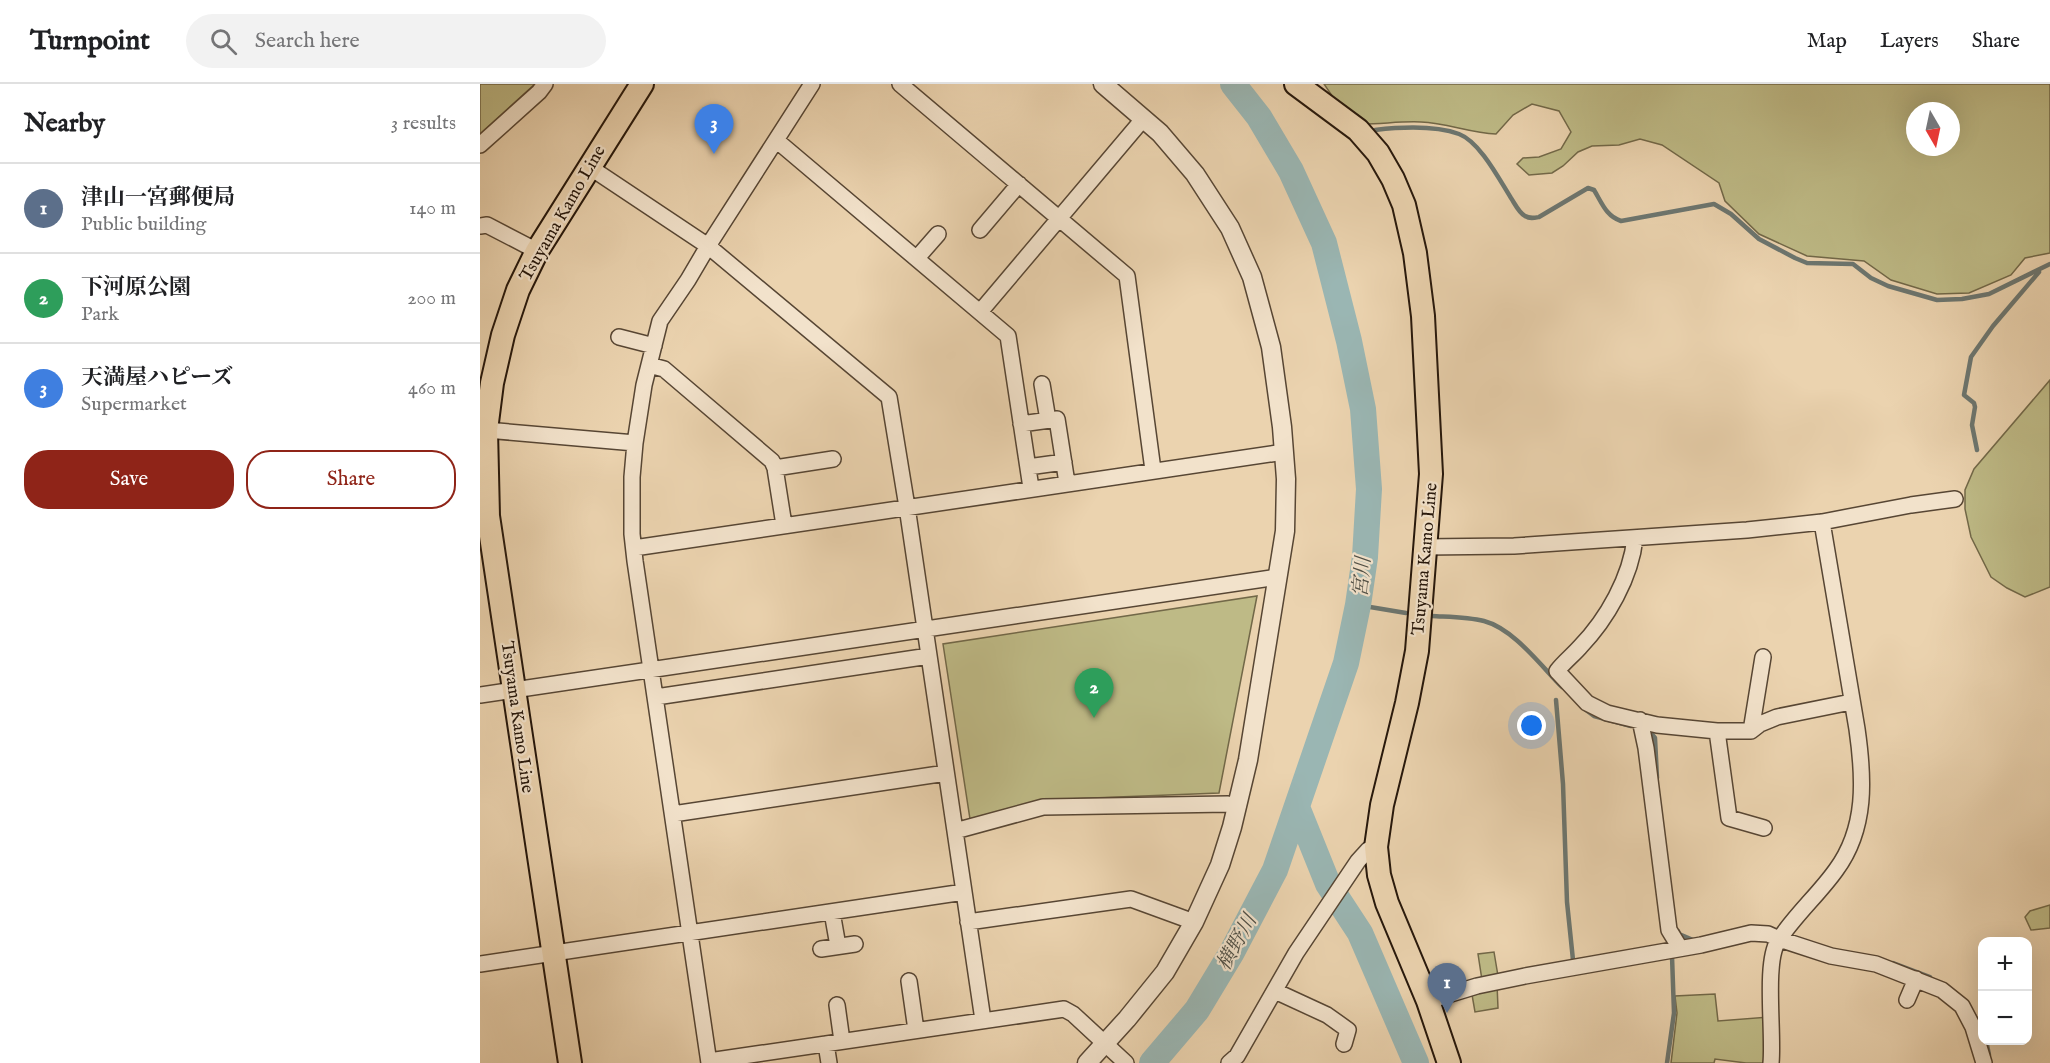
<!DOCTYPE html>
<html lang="en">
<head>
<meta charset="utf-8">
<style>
  :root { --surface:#fff; --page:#f2f2f2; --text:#202124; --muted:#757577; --line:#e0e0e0; --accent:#8f2418 }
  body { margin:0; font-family:"IM FELL English","Noto Serif JP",serif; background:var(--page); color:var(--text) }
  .controls { position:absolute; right:18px; bottom:18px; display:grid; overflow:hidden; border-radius:12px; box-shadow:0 6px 24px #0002 }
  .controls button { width:54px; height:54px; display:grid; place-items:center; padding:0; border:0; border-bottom:2px solid var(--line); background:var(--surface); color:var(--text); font:30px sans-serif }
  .compass { position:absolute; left:1426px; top:18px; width:54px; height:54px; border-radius:50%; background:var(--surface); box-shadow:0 6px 24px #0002; rotate:171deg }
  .you { position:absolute; left:1052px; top:642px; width:21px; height:21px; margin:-15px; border:4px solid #fff; border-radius:50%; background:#1a73e8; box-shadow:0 0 0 9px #1a73e833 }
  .badge { display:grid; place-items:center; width:39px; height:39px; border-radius:50%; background:var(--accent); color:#fff; font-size:20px; font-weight:700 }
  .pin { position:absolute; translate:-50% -50px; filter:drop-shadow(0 2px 3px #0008) }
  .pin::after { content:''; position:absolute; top:32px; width:21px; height:18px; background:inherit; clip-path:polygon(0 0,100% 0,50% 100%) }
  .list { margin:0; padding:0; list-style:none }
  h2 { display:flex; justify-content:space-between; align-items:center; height:78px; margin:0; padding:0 24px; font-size:26px }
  h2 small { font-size:20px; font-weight:400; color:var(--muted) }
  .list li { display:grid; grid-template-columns:39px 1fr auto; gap:18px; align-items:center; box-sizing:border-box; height:90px; padding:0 24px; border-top:2px solid var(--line) }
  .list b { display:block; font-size:22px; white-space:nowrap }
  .list p { margin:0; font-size:20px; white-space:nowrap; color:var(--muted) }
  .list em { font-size:20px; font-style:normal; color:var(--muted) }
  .actions { display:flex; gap:12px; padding:18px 24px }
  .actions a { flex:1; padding:14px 0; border:2px solid var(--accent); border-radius:24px; text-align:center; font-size:21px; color:var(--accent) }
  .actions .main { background:var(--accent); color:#fff }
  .icon { flex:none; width:33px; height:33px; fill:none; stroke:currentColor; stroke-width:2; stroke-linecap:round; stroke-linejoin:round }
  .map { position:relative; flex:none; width:1570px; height:979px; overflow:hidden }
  header { display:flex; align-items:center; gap:36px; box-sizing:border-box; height:84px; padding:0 30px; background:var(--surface); border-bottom:2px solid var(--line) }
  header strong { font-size:28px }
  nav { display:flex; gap:33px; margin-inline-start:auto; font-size:21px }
  .search { width:420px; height:54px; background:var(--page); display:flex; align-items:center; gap:15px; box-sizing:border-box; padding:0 21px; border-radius:33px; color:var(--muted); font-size:22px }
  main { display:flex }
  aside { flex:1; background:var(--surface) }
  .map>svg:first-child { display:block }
  .green { fill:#beba86; stroke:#726848; stroke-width:1.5; fill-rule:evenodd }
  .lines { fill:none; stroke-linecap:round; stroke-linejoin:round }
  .stream { stroke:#6c7670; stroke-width:4.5 }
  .river { stroke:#9ab6b3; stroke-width:26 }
  .minor-casing { stroke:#574634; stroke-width:18 }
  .tertiary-casing { stroke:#574634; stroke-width:21 }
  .primary-casing { stroke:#26170b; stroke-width:26 }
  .minor { stroke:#f2e2cb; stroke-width:15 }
  .tertiary { stroke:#f2e2cb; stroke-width:18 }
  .primary { stroke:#ebd3af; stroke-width:22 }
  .labels { text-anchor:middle; stroke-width:4.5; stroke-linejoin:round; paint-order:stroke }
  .street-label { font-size:18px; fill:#26170b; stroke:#f2e2cb }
  .water-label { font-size:20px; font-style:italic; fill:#4f4f46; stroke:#f2e2cb }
</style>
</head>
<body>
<header>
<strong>Turnpoint</strong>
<div class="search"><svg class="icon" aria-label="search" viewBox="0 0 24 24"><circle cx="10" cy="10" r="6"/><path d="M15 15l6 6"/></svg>Search here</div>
<nav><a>Map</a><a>Layers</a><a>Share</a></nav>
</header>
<main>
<aside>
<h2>Nearby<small>3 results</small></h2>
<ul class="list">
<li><span class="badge" style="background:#5c6f8a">1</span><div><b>津山一宮郵便局</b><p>Public building</p></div><em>140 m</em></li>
<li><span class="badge" style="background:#2e9e5b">2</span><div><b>下河原公園</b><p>Park</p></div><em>200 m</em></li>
<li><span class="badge" style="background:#3f7fe0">3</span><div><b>天満屋ハピーズ</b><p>Supermarket</p></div><em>460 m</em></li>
</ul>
<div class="actions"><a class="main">Save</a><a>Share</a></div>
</aside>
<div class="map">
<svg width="1570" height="979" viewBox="0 0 1570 979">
  <rect width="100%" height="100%" fill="#ebd3af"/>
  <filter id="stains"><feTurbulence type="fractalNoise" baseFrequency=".00333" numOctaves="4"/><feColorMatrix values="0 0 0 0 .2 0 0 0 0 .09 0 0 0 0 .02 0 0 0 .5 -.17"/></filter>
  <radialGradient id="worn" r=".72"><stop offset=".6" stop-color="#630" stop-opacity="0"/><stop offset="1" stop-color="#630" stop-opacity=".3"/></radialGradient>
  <path class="green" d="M 0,0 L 55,0 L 0,50 Z
    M 844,0 L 1570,0 L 1570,169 L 1545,174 L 1531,191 L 1489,209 L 1457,210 L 1411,196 L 1384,177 L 1327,172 L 1279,150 L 1245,117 L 1239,99 L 1182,61 L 1160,55 L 1139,61 L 1112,62 L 1098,68 L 1083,82 L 1072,89 L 1049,91 L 1037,80 L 1043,74 L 1059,73 L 1081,65 L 1091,48 L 1079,27 L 1052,20 L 1033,31 L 1016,50 C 990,49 967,39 941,38 C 922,37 902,40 883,40 L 857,19 ZM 1435,27 L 1471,27 L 1471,63 L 1435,63 Z
    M 1570,296 L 1570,503 L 1545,513 L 1527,504 L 1511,493 L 1491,453 L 1485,425 L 1485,406 L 1494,385 Z
    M 777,512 L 739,709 L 561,716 L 490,735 L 463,560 Z
    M 1570,821 L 1570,844 L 1551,846 L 1545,833 L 1550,827 Z
    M 1014,868 L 1018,892 L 1002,896 L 998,870 Z
    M 1017,900 L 1018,924 L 995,928 L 991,905 Z
    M 1235,910 L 1238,937 L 1289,933 L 1287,979 L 1266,979 L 1235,975 L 1234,979 L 1191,979 L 1197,929 L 1195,912 Z"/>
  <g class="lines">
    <path class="stream" d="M 895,46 C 921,43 954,41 979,50 C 1000,58 1019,95 1031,114 C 1035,120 1039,129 1045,132 C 1050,135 1054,134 1059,133 L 1108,104 L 1114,106 C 1122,119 1126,132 1141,137 L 1234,120 L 1251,130 L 1279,155 L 1315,174 L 1327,179 L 1373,180 L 1391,194 L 1408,202 L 1457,216 L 1482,215 L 1509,210 L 1570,180
      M 1497,366 L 1492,341 L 1495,323 L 1494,319 L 1484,311 L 1491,273 L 1513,242 L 1559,188
      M 878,521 L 926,529
      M 952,532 C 969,533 988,533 1004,537 C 1034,545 1061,582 1082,603
      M 1076,616 L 1083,700 L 1087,818 L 1093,876
      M 1106,626 L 1114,632 L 1151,642
      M 1168,645 L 1175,654 L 1177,694
      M 1198,847 L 1199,850 L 1213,856
      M 1413,879 L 1450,893
      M 1494,931 L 1502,947
      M 1506,956 L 1509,971
      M 1187,979 L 1194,929 L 1192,872"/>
    <path class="river" d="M 817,723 L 848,800 L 880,849 L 936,979
      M 672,979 L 717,926 L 752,868 L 795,786 L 866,579 L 878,521 L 885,473 L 889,405 L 883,325 L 869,257 L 844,159 L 811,87 L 779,33 L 753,0"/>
    <defs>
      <path id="minor" d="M 420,0 L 647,192 L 673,386
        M 296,56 L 528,252 L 551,404
        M 0,61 L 59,8 L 65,0
        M 108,82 L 228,162 L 409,313 L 427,423 L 503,936
        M 0,142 L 7,141 L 57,167
        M 500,146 L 539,100
        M 437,174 L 458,150
        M 500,228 L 664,34
        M 139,253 L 174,262
        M 169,281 L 184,285 L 292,377 L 295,384 L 304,441
        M 562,300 L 568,336
        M 541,340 L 577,335 L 587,399
        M 6,346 L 155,359
        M 548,383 L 584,378
        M 295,384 L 353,375
        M 1155,454 C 1151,493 1127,535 1100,563 C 1093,571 1084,578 1077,587 L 1107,619 L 1127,629 L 1177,641 L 1237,647 L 1271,647 L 1280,640 L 1297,633 L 1371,618
        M 944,463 L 1034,462 L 1267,446 L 1342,438 L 1431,421 L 1475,415
        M 154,464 L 804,368
        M 0,611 L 798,493
        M 176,613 L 449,572
        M 1160,636 L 1166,664 L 1189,846 L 1200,864
        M 1237,647 L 1249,734 L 1284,744
        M 1271,647 L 1283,573
        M 193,730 L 466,689
        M 475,747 L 563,723 L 748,720 L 758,722
        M 352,828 L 358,862
        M 488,838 L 651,815 L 714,838
        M 341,865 L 375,860
        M 0,880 L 484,808
        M 429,897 L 436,946
        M 795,907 L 847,931 L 868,946 L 864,960
        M 1427,916 L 1436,895
        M 948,917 L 997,902 L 1045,892 L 1221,861 L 1271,849 L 1288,850 L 1299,855 L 1351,872 L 1396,880 L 1462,906 L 1482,922 L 1493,943 L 1504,979
        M 357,921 L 362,957
        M 346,960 L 349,979
        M 229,977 L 584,925 L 593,930 L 646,979
        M 229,979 L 155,477 L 152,450 L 152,393 L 155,359 L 164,301 L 180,237 L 208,196 L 228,162 L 332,0
        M 749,979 L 757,972 L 816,869 L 878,777 L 888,766 L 896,763
        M 1291,979 C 1294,949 1284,879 1298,857 C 1315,831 1339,810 1356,786 C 1387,744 1384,694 1377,645 L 1342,438"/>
      <path id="tertiary" d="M 607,979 L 647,935 L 685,888 L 714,838 L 740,781 L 752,743 L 768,676 L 805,447 L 806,395 L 802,343 L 791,263 L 772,193 L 750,144 L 715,90 L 680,49 L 623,0"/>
      <path id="primary" d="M 816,0 L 878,46 L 898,69 L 913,95 L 924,121 L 935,169 L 943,232 L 951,390 L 937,567 L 927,619 L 902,721 L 896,763 L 899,791 L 907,819 L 948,917 L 969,979
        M 90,979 L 8,432 L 6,346 L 12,299 L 23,251 L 38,206 L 57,167 L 162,0"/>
    </defs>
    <use href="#minor" class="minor-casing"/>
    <use href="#tertiary" class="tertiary-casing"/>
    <use href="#primary" class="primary-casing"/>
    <use href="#minor" class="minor"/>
    <use href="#tertiary" class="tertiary"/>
    <use href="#primary" class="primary"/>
  </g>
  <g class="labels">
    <g class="street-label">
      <text transform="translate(82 129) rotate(-60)" y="6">Tsuyama Kamo Line</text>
      <text transform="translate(944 475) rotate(-85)" y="6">Tsuyama Kamo Line</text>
      <text transform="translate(38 633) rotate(82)" y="6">Tsuyama Kamo Line</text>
    </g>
    <g class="water-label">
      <text transform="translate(881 493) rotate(-85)" y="7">宮川</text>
      <text transform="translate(756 858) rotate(-61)" y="7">横野川</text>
    </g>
  </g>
  <rect width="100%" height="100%" filter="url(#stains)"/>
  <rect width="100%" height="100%" fill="url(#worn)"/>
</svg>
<div class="controls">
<button>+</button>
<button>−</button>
</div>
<svg class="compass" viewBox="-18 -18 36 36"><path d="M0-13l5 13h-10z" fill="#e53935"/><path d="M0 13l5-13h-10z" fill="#757577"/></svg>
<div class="you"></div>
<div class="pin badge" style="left:967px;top:929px;background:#5c6f8a">1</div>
<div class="pin badge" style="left:614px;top:634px;background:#2e9e5b">2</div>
<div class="pin badge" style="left:234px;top:70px;background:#3f7fe0">3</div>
</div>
</main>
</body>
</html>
